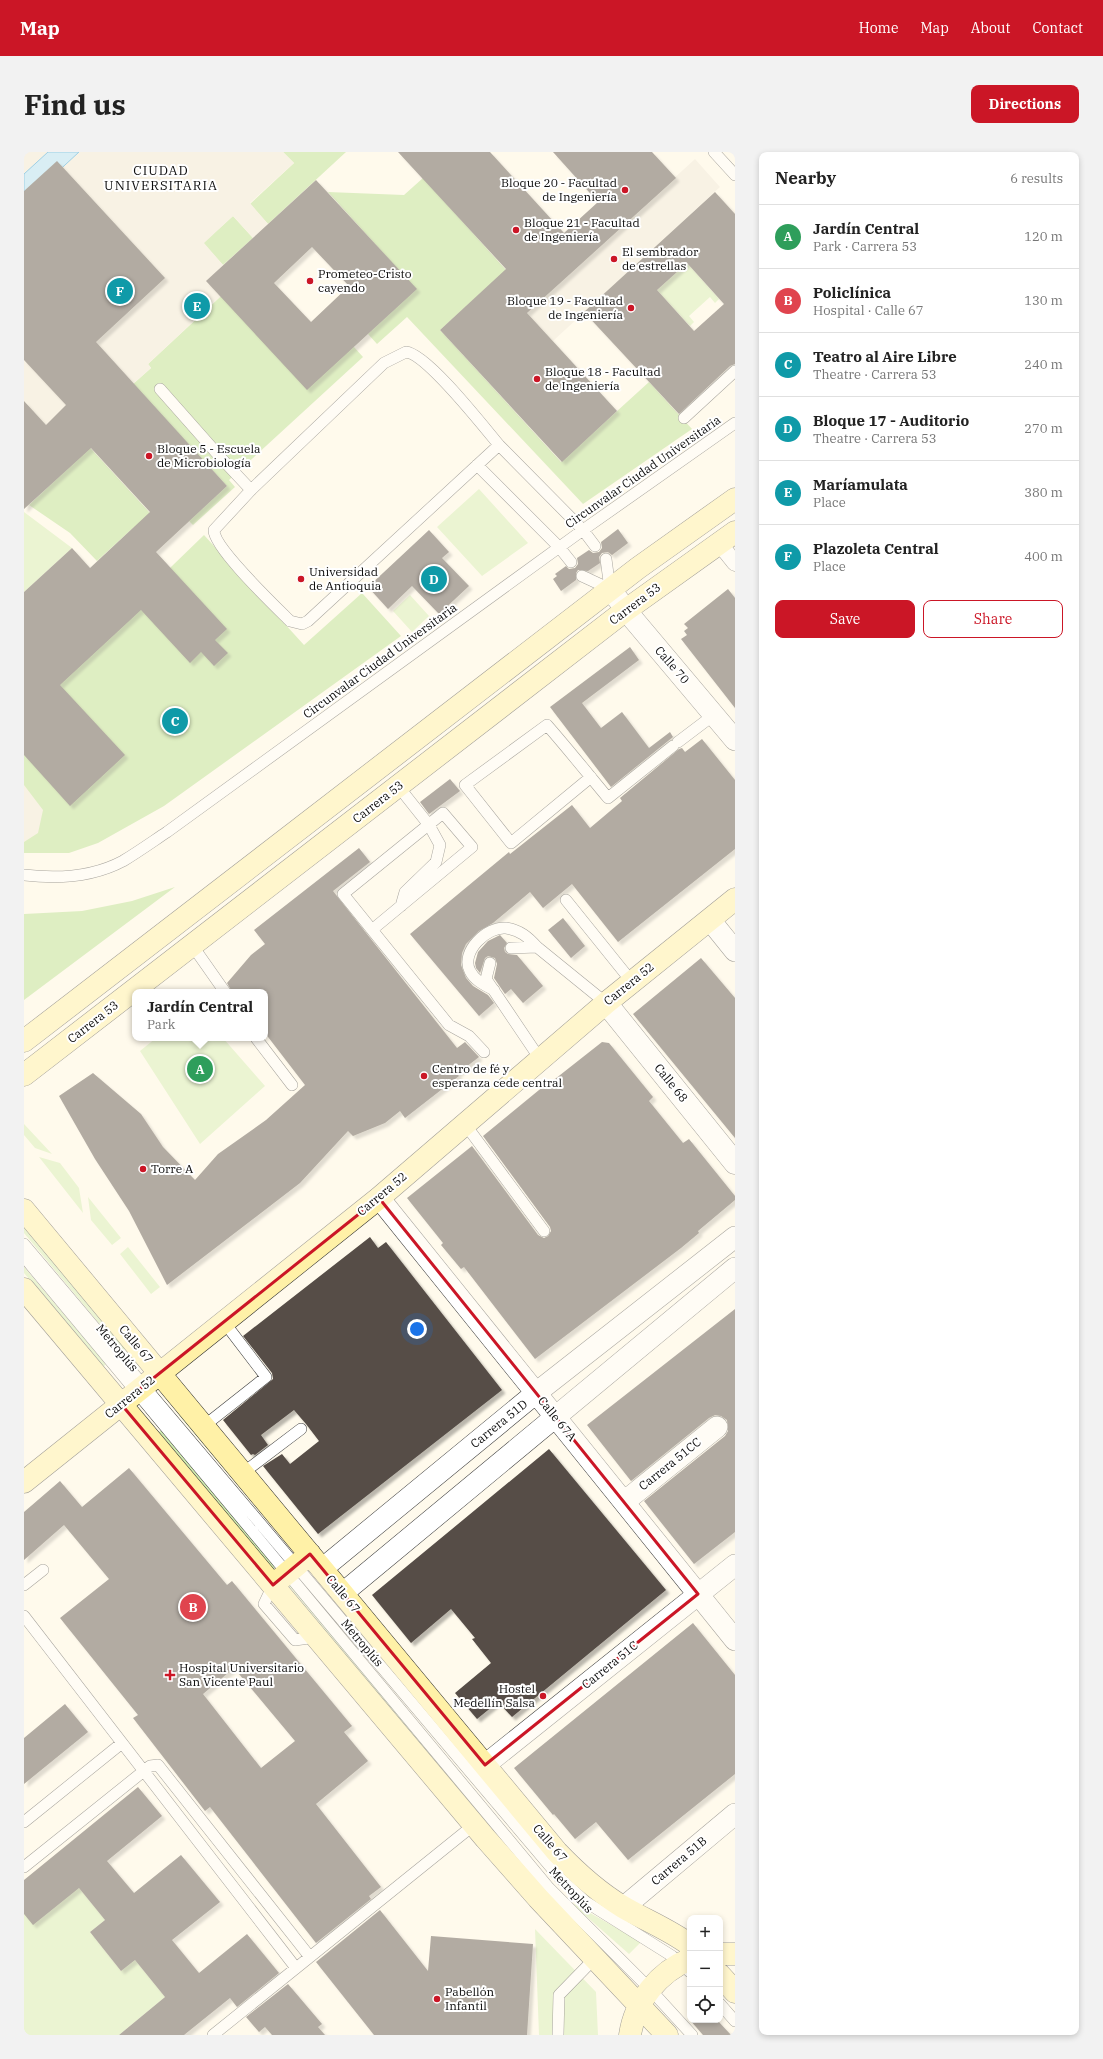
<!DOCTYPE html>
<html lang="en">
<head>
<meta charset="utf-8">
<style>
  :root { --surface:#fff; --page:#f2f2f2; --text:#222; --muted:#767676; --line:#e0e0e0; --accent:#cb1626 }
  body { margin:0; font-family:"IBM Plex Serif",serif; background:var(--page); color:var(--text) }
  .controls { position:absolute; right:12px; bottom:12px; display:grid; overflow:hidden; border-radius:8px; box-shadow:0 2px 6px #0003 }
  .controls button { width:36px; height:36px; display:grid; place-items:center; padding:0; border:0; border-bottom:1px solid var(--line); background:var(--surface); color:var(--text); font:20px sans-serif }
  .you { position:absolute; left:393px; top:1177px; width:14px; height:14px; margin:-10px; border:3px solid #fff; border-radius:50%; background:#1a73e8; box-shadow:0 0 0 6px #1a73e833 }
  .badge { display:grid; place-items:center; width:26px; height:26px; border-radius:50%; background:var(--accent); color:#fff; font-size:13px; font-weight:700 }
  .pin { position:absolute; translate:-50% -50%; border:2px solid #fff; box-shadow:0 1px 4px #0006 }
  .popup { position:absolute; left:108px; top:837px; width:136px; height:52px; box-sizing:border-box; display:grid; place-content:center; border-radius:8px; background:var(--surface); filter:drop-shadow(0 1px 3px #0005); font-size:13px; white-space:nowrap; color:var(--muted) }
  .popup b { font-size:15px; color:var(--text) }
  .popup::after { content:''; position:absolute; left:50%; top:100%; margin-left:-8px; border:8px solid transparent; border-top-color:var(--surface) }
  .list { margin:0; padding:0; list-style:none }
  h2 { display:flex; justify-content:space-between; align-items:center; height:52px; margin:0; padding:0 16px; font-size:17px }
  h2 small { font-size:13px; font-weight:400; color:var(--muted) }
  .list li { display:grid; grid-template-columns:26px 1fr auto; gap:12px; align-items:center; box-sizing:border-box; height:64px; padding:0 16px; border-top:1px solid var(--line) }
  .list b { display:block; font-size:15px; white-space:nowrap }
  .list p { margin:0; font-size:13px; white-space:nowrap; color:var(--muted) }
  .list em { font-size:13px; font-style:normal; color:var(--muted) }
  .actions { display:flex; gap:8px; padding:12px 16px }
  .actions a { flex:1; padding:9px 0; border:1px solid var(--accent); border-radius:8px; text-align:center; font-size:14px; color:var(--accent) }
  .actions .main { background:var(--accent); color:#fff }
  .icon { flex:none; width:22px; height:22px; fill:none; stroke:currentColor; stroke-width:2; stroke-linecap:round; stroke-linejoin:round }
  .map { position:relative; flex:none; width:711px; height:1883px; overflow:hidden; border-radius:8px }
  header { display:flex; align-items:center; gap:24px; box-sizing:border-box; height:56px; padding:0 20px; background:var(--accent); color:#fff }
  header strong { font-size:19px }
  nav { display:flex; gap:22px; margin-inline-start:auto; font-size:14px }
  .intro { display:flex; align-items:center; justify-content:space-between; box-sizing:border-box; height:96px; padding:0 24px }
  h1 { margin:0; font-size:28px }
  .button { padding:10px 18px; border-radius:8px; background:var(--accent); color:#fff; font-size:14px; font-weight:700 }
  main { display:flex; gap:24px; padding:0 24px }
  aside { flex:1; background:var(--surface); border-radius:8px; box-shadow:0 2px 6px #0003 }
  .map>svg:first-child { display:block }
  .green { fill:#d3eeb1 }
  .forest { fill:#b7e08f }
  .plaza { fill:#f0e9da }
  .water { fill:#aae1fd; stroke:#299cdb }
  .building { fill:#564d47; fill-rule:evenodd; filter:url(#shadow) }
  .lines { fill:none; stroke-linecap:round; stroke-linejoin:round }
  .service-casing { stroke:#3f3f3f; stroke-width:12 }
  .pedestrian-casing { stroke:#3f3f3f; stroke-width:17 }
  .minor-casing { stroke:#3f3f3f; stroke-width:22 }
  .tertiary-casing { stroke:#3f3f3f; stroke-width:23 }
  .secondary-casing { stroke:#2e2e2e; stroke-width:23 }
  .service { stroke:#fff; stroke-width:11 }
  .pedestrian { stroke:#fff; stroke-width:16 }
  .minor { stroke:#fff; stroke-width:21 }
  .tertiary { stroke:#fff; stroke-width:22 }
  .secondary { stroke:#fff1a7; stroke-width:22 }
  .marked { fill:none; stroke:#cb1626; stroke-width:3; stroke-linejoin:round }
  .poi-dot { fill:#cb1626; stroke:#fff; stroke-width:1.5 }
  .labels { text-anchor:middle; stroke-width:4; stroke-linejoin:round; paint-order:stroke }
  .poi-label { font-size:12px; fill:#0c0c0c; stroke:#fff; text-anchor:start }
  .street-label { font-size:12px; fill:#0c0c0c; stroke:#fff }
  .neighbourhood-label { font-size:13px; letter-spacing:1px; fill:#0c0c0c; stroke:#fff }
</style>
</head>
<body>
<header>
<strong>Map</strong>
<nav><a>Home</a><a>Map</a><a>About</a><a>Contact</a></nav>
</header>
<div class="intro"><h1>Find us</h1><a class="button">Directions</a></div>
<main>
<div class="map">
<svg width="711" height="1883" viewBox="0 0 711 1883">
  <defs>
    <filter id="shadow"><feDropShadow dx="3.5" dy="3.5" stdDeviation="1" flood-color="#0004"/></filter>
  </defs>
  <rect width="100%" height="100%" fill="#fffaec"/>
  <path class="green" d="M 663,111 L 695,147 L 691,151 L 686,145 L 665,164 L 670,170 L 666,174 L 633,138 Z
    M 455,337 L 504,391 L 458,424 L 413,375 Z
    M 0,360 L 48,396 L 0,440 Z
    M 386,443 L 405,464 L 388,480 L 369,459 Z
    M 132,886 L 199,886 L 241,934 L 176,992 L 116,899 Z
    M 0,972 L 28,1002 L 11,996 L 0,983 Z
    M 15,1005 L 36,1011 L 55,1036 L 59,1061 Z
    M 64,1045 L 97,1086 L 88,1093 L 67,1068 Z
    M 0,1074 L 102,1196 L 98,1199 L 0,1081 Z
    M 104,1095 L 136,1135 L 127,1142 L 96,1102 Z
    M 0,1115 L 82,1212 L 79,1215 L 0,1121 Z
    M 158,1260 L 272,1397 L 269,1399 L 155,1263 Z
    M 138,1278 L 252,1414 L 249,1417 L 135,1280 Z
    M 268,1432 L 520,1738 L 492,1707 L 265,1434 Z
    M 55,1736 L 81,1768 L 66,1780 L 97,1819 L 111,1808 L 141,1845 L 95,1883 L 0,1883 L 0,1762 Z
    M 545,1749 L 617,1790 L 605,1802 Z
    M 511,1777 L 572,1840 L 574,1883 L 515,1883 Z"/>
  <path class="forest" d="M 259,0 L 322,0 L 244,72 L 226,52 L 270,11 Z
    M 399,26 L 482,118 L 416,178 L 537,310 L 625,230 L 668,277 L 559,352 L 383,165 L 353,192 L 344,182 L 392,137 L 304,40 L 380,43 Z
    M 209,64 L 229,86 L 199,113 L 179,91 Z
    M 197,144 L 330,195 L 339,205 L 205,328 L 211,335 L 169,373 L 165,369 L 203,334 L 109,232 L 127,216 L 124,212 Z
    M 59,288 L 137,373 L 110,375 L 73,409 L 46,381 L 5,353 L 53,308 Z
    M 180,383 L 280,493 L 338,441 L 377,484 L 140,654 L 74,691 L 45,701 L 0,701 L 0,542 L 111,463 L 147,415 Z
    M 151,735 L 0,848 L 0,762 L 58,759 L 108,749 Z"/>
  <path class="plaza" d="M 0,0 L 259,0 L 270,11 L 226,51 L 244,72 L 229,86 L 209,64 L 180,91 L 199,113 L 183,129 L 197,144 L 124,212 L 127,216 L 109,232 L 89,210 L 22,273 L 0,249 Z
    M 671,7 L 696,35 L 529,189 L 503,161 Z
    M 0,633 L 19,658 L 14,681 L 0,690 Z"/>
  <path class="water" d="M 24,0 L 55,0 L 0,51 L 0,22 Z"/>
  <path class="building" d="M 374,0 L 466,0 L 540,81 L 574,50 L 529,0 L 628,0 L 652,26 L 503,161 L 593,259 L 538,310 L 416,178 L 482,117 Z
    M 33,9 L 141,126 L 72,190 L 203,334 L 132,400 L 203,477 L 191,488 L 204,501 L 190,514 L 177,500 L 166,511 L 117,458 L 36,533 L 101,603 L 46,654 L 0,603 L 0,440 L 48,396 L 66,416 L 126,360 L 67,296 L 0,357 L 0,249 L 22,273 L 42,253 L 0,208 L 0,39 Z
    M 292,28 L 393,137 L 283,238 L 182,129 ZM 288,95 L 325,134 L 287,170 L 250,131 Z
    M 691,40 L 711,62 L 711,212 L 706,214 L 655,262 L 560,160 ZM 663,111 L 700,152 L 670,179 L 633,138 Z
    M 594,377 L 604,391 L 588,403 L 584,400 L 578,401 L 575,405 L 576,411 L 564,419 L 554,418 L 552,421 L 552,428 L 537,439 L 529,427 L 533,424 L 531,422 L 542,414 L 545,417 L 551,416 L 554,412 L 553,406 L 565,398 L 569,401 L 575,400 L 578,396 L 577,390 Z
    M 405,378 L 425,400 L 418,406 L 445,434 L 415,462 L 388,434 L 364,457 L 344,435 Z
    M 704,437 L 711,446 L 711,556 L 657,487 L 663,483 L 660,479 L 664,476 L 660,472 Z
    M 606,495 L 615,508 L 558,551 L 577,576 L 598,560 L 625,596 L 646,580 L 649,585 L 587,635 L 526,555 Z
    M 678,587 L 711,628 L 711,697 L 594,790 L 548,732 L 519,756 L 506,740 L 469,771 L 455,779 L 442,792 L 438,801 L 437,813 L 442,826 L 449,834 L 464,843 L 470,851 L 455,864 L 386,782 L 485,700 L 486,702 L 548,653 L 566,676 L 598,649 L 596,646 L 655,597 L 658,596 L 661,600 Z
    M 426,627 L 436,639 L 405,662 L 396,650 Z
    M 335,696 L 346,710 L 309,739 L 433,896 L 441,890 L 455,905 L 433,922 L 435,924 L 381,966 L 376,959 L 361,971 L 329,984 L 324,979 L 276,1031 L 143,1133 L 105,1059 L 71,1007 L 35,944 L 69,921 L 117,962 L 139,995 L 171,1028 L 194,1002 L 242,968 L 281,933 L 241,881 L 241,840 L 208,840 L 203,831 L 227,803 L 241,792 L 230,778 Z
    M 539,766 L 561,794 L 547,806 L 524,778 Z
    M 476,783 L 483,791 L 480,796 L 481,800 L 484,802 L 493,803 L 519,834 L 499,851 L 487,837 L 481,842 L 470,826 L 473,812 L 471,806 L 464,804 L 461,806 L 456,821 L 452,816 L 451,811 L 454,800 L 464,789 Z
    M 677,806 L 711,846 L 711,986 L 609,862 Z
    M 578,890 L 585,891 L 629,945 L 625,949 L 659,991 L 665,987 L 711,1044 L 711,1048 L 674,1079 L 675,1081 L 657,1096 L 511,1207 L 440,1115 L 437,1117 L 417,1093 L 419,1091 L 383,1046 L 448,994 L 514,1083 L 520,1086 L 524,1084 L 527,1079 L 526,1075 L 459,984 L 515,938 L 531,927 Z
    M 346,1085 L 354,1096 L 362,1090 L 478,1238 L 294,1382 L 239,1314 L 258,1302 L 266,1312 L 295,1289 L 282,1272 L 270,1258 L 237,1283 L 244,1293 L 231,1303 L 229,1302 L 227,1303 L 199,1268 L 249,1227 L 248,1221 L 219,1184 Z
    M 711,1157 L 711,1380 L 670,1412 L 620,1349 L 701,1284 L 704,1279 L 703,1268 L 697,1264 L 691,1263 L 685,1266 L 607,1329 L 563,1273 Z
    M 525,1297 L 642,1438 L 488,1565 L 474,1550 L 453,1567 L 431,1541 L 467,1511 L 448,1487 L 451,1486 L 427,1457 L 387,1491 L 348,1443 Z
    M 105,1316 L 203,1433 L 208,1429 L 328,1574 L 320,1580 L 344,1609 L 292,1652 L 357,1735 L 345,1744 L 347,1747 L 292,1791 L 186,1655 L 181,1659 L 109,1566 L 114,1563 L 36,1466 L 85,1427 L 40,1373 L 0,1408 L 0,1360 L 36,1329 L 58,1355 ZM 210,1516 L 271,1589 L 237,1616 L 179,1542 Z
    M 669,1471 L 711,1523 L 711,1622 L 604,1708 L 572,1670 L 551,1687 L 530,1662 L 529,1663 L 490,1616 Z
    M 41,1552 L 64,1580 L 0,1632 L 0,1586 Z
    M 114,1635 L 138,1664 L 83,1709 L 110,1741 L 157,1703 L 196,1750 L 148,1788 L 175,1821 L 223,1782 L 255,1821 L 213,1855 L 206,1846 L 160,1883 L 95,1883 L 141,1845 L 111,1808 L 97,1819 L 66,1780 L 81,1768 L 55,1736 L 9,1773 L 0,1762 L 0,1728 Z
    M 356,1758 L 404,1819 L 407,1784 L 509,1792 L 503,1883 L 350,1883 L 292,1810 Z
    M 264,1832 L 298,1872 L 294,1875 L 301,1883 L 248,1883 L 241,1875 L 235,1880 L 222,1865 Z
    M 666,1868 L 693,1868 L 707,1883 L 679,1883 Z"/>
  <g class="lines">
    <defs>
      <path id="service" d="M 690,0 L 711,23
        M 382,200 C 403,202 459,274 475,293 L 284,469 L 278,472 L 266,469 C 252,455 189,395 190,378 L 227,338 L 360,211 Z
        M 136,237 L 197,306 L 227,338
        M 660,266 L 711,219
        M 475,293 L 559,378 L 571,394
        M 453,313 L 535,395 L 547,410
        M 582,407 L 586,437
        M 558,424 L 586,437
        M 654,590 L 691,562
        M 567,625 L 487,691 L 441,633 L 523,573 C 544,597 564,622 584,646 L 649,594
        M 374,634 L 405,673 L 416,693 L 412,710 L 381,740 L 377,754
        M 0,723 C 33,727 69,725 99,709 C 114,700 128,690 143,680 L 559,378 L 711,271
        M 542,748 L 608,830
        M 349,777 L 448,695 L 419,661 L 319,742 L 425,873 L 445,884 L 460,900
        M 168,793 L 201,840
        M 487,796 L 513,795 L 582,851
        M 466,811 L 462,827 L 516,907
        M 470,838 C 461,833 451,829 446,819 C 436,800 463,774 482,776 C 496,778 504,785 513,795
        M 232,886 L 268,933
        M 441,972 L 520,1079
        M 0,1092 L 535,1725 L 562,1750 L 648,1804 L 666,1820
        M 0,1105 L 525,1736 L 626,1837 L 668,1883
        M 180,1274 L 242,1225 L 200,1170
        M 219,1321 L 277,1277
        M 0,1433 L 19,1418
        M 249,1433 L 240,1452 L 271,1488 L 292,1485
        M 0,1464 L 272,1816
        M 0,1670 L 98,1591
        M 0,1715 L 126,1614 L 134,1613 L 286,1805
        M 696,1852 L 711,1869
        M 189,1883 L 451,1672
        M 534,1883 L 535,1843 L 571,1806"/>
      <path id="pedestrian" d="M 695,391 L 711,411"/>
      <path id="minor" d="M 586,437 L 610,468 L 711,588
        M 686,768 L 711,799
        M 355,1046 L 711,1488
        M 600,1350 L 693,1275
        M 298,1417 L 512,1241 L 711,1085
        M 319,1441 L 711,1116
        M 461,1613 L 711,1413
        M 600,1755 L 711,1662"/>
      <path id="tertiary" d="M 582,851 L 711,1011"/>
      <path id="secondary" d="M 0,889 L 614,416 L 711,347
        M 0,923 L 602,458 L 711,380
        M 0,1058 L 533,1700 C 553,1721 574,1740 599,1755 C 621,1768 646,1778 666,1793
        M 0,1137 L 462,1687 L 514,1746 L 643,1883
        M 0,1330 L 355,1046 L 582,851 L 711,747
        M 249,1433 L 286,1402
        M 696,1802 L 711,1802
        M 696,1823 L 711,1840
        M 606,1883 C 611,1849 635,1820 666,1807"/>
    </defs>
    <use href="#service" class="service-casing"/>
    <use href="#pedestrian" class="pedestrian-casing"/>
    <use href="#minor" class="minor-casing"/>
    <use href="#tertiary" class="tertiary-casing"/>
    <use href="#secondary" class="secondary-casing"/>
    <use href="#service" class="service"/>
    <use href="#pedestrian" class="pedestrian"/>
    <use href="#minor" class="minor"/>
    <use href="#tertiary" class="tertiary"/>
    <use href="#secondary" class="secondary"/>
  </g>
  <path d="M0 0H711V1883H0ZM 355,1046 L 674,1442 L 461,1613 L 286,1402 L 249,1433 L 97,1252 Z" fill="#fffaec" fill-opacity=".55" fill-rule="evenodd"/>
  <path class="marked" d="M 355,1046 L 674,1442 L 461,1613 L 286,1402 L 249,1433 L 97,1252 Z"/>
  <g class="poi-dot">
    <circle cx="601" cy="38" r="4"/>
    <circle cx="492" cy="78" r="4"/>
    <circle cx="590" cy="107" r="4"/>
    <circle cx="286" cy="129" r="4"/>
    <circle cx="607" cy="156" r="4"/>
    <circle cx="513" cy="227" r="4"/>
    <circle cx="125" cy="304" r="4"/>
    <circle cx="277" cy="427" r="4"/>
    <circle cx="400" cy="924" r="4"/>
    <circle cx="119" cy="1017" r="4"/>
    <path d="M144 1517h4v4h4v4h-4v4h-4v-4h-4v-4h4z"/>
    <circle cx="519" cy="1544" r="4"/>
    <circle cx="413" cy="1847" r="4"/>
  </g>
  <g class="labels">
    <g class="poi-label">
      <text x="593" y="35" text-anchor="end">Bloque 20 - Facultad<tspan x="593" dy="14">de Ingeniería</tspan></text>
      <text x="500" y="75">Bloque 21 - Facultad<tspan x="500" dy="14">de Ingeniería</tspan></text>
      <text x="598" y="104">El sembrador<tspan x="598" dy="14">de estrellas</tspan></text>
      <text x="294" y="126">Prometeo-Cristo<tspan x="294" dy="14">cayendo</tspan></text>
      <text x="599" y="153" text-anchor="end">Bloque 19 - Facultad<tspan x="599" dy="14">de Ingeniería</tspan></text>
      <text x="521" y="224">Bloque 18 - Facultad<tspan x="521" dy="14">de Ingeniería</tspan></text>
      <text x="133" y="301">Bloque 5 - Escuela<tspan x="133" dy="14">de Microbiología</tspan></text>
      <text x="285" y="424">Universidad<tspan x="285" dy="14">de Antioquia</tspan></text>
      <text x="408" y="921">Centro de fé y<tspan x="408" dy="14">esperanza cede central</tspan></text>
      <text x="127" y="1021">Torre A</text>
      <text x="155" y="1520">Hospital Universitario<tspan x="155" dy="14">San Vicente Paul</tspan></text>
      <text x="511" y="1541" text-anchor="end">Hostel<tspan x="511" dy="14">Medellín Salsa</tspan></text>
      <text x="421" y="1844">Pabellón<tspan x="421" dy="14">Infantil</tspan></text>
    </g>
    <g class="street-label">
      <text transform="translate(619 320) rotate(-35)" y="4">Circunvalar Ciudad Universitaria</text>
      <text transform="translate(611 452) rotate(-37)" y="4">Carrera 53</text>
      <text transform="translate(356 509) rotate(-36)" y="4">Circunvalar Ciudad Universitaria</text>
      <text transform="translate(648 513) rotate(49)" y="4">Calle 70</text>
      <text transform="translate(354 650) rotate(-38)" y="4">Carrera 53</text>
      <text transform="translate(605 832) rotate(-39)" y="4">Carrera 52</text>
      <text transform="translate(69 870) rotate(-38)" y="4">Carrera 53</text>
      <text transform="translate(647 931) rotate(51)" y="4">Calle 68</text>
      <text transform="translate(358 1042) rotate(-40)" y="4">Carrera 52</text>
      <text transform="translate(112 1192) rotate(50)" y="4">Calle 67</text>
      <text transform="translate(93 1196) rotate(50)" y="4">Metroplús</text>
      <text transform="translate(106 1245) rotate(-39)" y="4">Carrera 52</text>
      <text transform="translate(533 1267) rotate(51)" y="4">Calle 67A</text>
      <text transform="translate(475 1272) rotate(-39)" y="4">Carrera 51D</text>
      <text transform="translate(646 1312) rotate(-39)" y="4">Carrera 51CC</text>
      <text transform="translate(319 1442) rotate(50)" y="4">Calle 67</text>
      <text transform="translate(338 1491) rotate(50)" y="4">Metroplús</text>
      <text transform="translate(586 1513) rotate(-39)" y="4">Carrera 51C</text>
      <text transform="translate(526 1691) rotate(49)" y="4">Calle 67</text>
      <text transform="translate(655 1709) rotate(-40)" y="4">Carrera 51B</text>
      <text transform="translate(547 1738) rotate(47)" y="4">Metroplús</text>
    </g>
    <g class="neighbourhood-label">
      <text x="137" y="23">CIUDAD<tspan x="137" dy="15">UNIVERSITARIA</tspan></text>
    </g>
  </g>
</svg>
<div class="controls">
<button>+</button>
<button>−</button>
<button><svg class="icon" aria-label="locate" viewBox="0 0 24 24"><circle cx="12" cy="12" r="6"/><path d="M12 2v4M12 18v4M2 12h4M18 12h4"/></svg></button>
</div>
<div class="you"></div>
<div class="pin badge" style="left:176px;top:917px;background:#2e9e5b">A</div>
<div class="popup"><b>Jardín Central</b>Park</div>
<div class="pin badge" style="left:169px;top:1455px;background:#e0444e">B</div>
<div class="pin badge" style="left:151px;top:569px;background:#0f9aa8">C</div>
<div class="pin badge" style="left:410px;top:427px;background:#0f9aa8">D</div>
<div class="pin badge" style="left:173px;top:154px;background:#0f9aa8">E</div>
<div class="pin badge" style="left:96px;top:139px;background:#0f9aa8">F</div>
</div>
<aside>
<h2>Nearby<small>6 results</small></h2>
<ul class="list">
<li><span class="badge" style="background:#2e9e5b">A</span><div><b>Jardín Central</b><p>Park · Carrera 53</p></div><em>120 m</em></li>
<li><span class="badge" style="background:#e0444e">B</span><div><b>Policlínica</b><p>Hospital · Calle 67</p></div><em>130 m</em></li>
<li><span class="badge" style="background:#0f9aa8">C</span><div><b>Teatro al Aire Libre</b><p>Theatre · Carrera 53</p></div><em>240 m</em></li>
<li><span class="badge" style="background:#0f9aa8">D</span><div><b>Bloque 17 - Auditorio</b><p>Theatre · Carrera 53</p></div><em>270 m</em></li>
<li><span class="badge" style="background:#0f9aa8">E</span><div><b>Maríamulata</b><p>Place</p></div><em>380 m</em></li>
<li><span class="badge" style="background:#0f9aa8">F</span><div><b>Plazoleta Central</b><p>Place</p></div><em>400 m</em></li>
</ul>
<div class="actions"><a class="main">Save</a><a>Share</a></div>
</aside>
</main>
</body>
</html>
